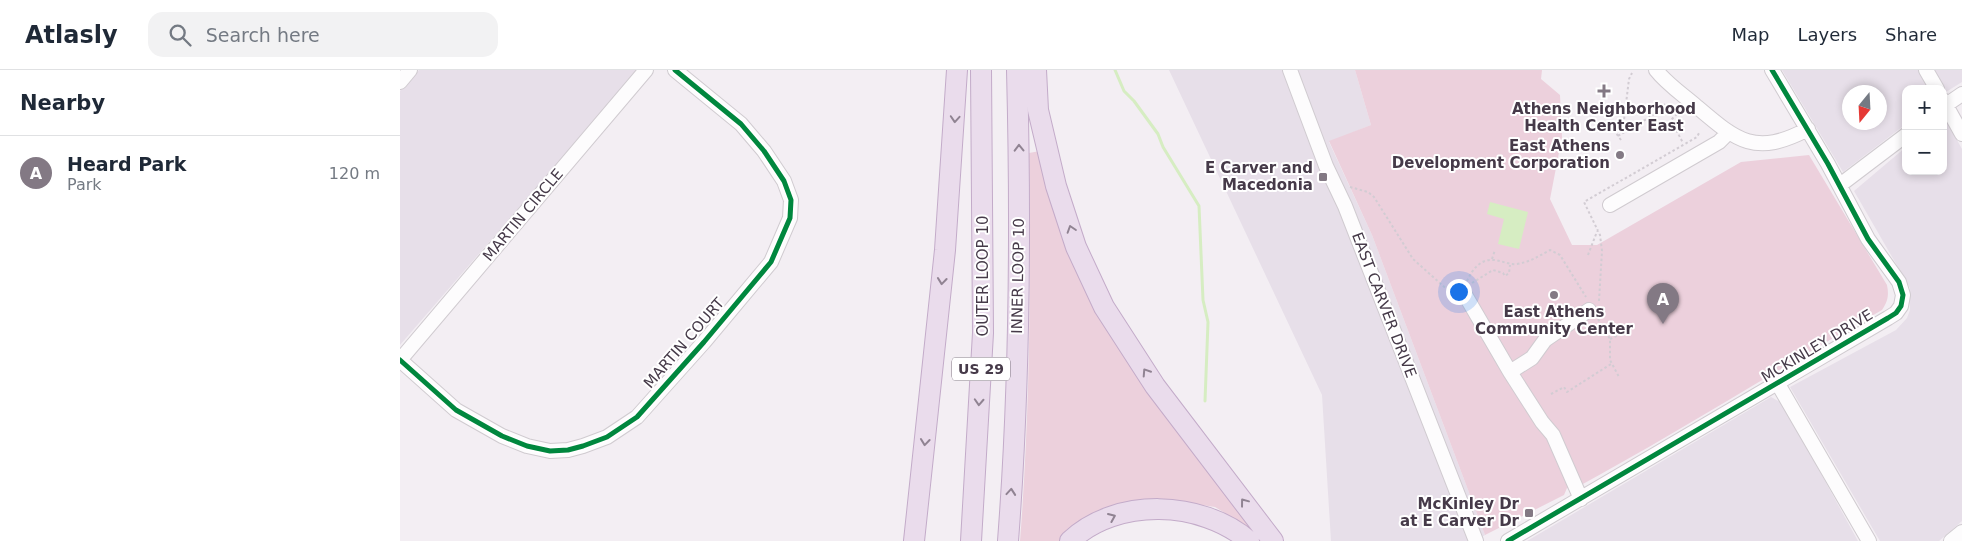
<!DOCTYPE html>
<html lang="en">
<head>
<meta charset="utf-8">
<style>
  :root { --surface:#fff; --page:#f2f2f3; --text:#1f2937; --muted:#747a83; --line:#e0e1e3; --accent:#837984 }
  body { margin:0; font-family:"DejaVu Sans",sans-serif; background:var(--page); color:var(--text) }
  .controls { position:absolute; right:15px; top:15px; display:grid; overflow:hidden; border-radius:10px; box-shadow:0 2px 8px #0003 }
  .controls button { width:45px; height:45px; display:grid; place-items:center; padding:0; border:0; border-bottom:1px solid var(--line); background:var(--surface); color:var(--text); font:25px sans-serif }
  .compass { position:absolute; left:1442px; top:15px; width:45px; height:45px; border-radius:50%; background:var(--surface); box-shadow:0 2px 8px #0003; rotate:198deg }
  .you { position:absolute; left:1058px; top:221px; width:18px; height:18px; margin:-12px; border:4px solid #fff; border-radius:50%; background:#1a73e8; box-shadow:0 0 0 8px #1a73e833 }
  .badge { display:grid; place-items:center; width:32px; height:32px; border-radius:50%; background:var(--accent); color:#fff; font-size:16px; font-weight:700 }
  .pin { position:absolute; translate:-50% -41px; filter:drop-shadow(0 1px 2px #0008) }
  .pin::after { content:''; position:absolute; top:26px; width:18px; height:15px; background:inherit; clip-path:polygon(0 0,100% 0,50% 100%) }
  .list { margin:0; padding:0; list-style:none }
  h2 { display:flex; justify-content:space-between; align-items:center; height:65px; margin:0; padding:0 20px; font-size:21px }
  h2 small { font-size:16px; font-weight:400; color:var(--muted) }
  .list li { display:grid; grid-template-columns:32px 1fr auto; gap:15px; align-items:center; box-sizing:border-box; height:75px; padding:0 20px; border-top:1px solid var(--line) }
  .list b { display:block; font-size:19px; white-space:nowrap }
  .list p { margin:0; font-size:16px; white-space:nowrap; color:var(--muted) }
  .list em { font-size:16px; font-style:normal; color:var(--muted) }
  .icon { flex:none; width:28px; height:28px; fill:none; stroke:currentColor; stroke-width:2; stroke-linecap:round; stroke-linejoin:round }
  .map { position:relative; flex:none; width:1562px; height:471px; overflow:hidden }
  header { display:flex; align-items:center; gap:30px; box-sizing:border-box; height:70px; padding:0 25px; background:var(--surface); border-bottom:1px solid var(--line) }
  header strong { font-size:24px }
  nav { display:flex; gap:28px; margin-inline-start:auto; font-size:18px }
  .search { width:350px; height:45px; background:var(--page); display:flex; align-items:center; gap:12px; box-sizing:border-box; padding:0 18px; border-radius:15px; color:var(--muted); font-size:19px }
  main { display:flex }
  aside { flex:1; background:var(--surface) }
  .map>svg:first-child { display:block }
  .residential { fill:#e7dfe9; fill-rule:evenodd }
  .green { fill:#ecd0dc }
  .water { fill:#d6edc2 }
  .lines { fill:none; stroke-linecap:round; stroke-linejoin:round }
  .stream { stroke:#d6edc2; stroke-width:3 }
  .minor-casing { stroke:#d0cbd0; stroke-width:16 }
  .highway-casing { stroke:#c3abc9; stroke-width:22 }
  .path { stroke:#d2ccd3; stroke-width:2; stroke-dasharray:2.5 2.5; stroke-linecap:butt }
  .minor { stroke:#fdfcfd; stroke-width:14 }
  .highway { stroke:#eadcec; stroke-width:20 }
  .cycleway-casing { stroke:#fff; stroke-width:8 }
  .cycleway { stroke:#00873e; stroke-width:5 }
  .oneway { stroke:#908392 }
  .poi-dot { fill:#837984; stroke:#fff; stroke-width:2 }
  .labels { text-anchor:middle; stroke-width:4; stroke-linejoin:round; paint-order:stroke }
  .shield { fill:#fff; stroke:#7e7580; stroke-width:1 }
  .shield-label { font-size:14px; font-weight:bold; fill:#463a49 }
  .poi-label { font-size:15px; font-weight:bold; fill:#463a49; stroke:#fff; text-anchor:end }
  .street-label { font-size:15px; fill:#463a49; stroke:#fff }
</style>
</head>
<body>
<header>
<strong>Atlasly</strong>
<div class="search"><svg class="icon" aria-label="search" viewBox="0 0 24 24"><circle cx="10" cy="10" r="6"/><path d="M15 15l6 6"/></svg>Search here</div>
<nav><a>Map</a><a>Layers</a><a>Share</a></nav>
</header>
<main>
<aside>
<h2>Nearby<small></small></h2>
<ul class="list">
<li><span class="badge">A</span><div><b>Heard Park</b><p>Park</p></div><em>120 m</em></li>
</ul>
</aside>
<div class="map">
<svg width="1562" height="471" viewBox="0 0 1562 471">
  <rect width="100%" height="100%" fill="#f3eef3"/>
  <path class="residential" d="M 19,0 L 238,0 L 0,275 L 0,21 Z
    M 769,0 L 955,0 L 971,55 L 929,72 L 972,165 L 1085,465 L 1076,471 L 931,471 L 922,325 Z
    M 1382,0 L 1518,0 L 1529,19 L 1506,19 L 1506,54 L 1443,102 ZM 1450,22 L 1480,22 L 1480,52 L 1450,52 Z
    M 1533,0 L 1562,0 L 1562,12 L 1546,22 Z
    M 1543,45 L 1562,79 L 1562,451 L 1539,471 L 1480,471 L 1390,317 L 1496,260 L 1507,248 L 1510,240 L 1510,218 L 1454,121 L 1506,77 L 1506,101 L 1543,101 Z
    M 1371,327 L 1382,333 L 1458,471 L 1127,471 Z"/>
  <path class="green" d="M 955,0 L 1142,0 L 1141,9 L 1160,25 L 1162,67 L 1150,129 L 1172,175 L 1197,175 L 1341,92 L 1409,85 L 1487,215 C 1489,225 1488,231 1482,240 C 1378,299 1277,363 1172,420 L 1167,418 L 1164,425 L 1085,465 L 972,165 L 929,71 L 971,55 Z
    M 640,81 L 669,178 L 856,462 L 815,437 L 768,430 L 660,471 L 620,471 C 630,342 631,212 629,83 Z"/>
  <path class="water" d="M 1090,132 L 1128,142 L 1119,179 L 1098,174 L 1104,149 L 1087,144 Z"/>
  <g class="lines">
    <path class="stream" d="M 715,0 L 724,21 L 734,31 L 758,64 L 763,77 L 799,136 L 803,230 L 808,252 L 805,331"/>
    <defs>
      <path id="minor" d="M 890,0 L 926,96 L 945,136 L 1076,471
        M 1256,0 C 1267,14 1282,24 1296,36 C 1337,71 1355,87 1408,59
        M 1526,0 L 1537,19
        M 0,12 L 10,0
        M 1543,30 L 1562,64
        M 1543,37 L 1562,24
        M 1440,115 L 1506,65
        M 1210,135 L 1319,72 L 1329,62
        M 1064,223 L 1110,302 L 1142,352 L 1153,365 L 1181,429
        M 0,290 L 56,340 L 102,366 L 127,376 L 150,381 L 168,380 L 183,376 L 207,367 L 237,347 L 304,272 L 371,192 L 390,148 L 391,130 L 384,111 L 364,81 L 341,54 L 275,0
        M 0,290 L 246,0
        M 1110,302 L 1132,288 L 1145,270 L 1189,240
        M 1378,314 L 1469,471
        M 1108,471 L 1488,248 L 1496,243 L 1501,236 L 1503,225 L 1499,212 L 1468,169 L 1428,94 L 1372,0
        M 1551,471 L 1562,462"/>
      <path id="highway" d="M 636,0 L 638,40 L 656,116 L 676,177 L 704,237 L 755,316 L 873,471
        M 514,471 L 545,180 L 557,0
        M 571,471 L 583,263 L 581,0
        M 608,471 C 620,314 621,157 617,0
        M 670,471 C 717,427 801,430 849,471"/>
    </defs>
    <use href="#minor" class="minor-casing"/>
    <use href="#highway" class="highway-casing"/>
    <path class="path" d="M 1277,44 L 1271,50 L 1283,73
      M 1218,66 L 1258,42 L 1265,34
      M 1221,70 L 1216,63 L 1217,59 L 1224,50 L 1229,9 L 1232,3
      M 950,117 L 968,122 L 974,127 L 1013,189 L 1051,223
      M 1188,185 L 1198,159
      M 1092,189 L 1095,180
      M 1067,211 C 1072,200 1080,189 1093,190 C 1101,190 1108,195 1117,194 C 1130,192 1139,186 1150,180 L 1160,185 L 1186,227
      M 1072,213 L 1093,200 L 1103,203 L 1105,206 L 1109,203 L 1110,195
      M 1199,231 L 1202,181 L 1200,165 L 1184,132 L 1297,67 L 1299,63
      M 1198,249 L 1210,269 L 1210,290 L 1219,307
      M 1210,269 L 1221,264
      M 1151,324 L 1164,317 L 1167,322 L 1211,294"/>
    <use href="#minor" class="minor"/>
    <use href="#highway" class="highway"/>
    <defs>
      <path id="cycleway" d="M 0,290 L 56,340 L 102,366 L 127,376 L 150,381 L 168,380 L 183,376 L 207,367 L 237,347 L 304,272 L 371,192 L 390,148 L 391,130 L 384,111 L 364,81 L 341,54 L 275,0
        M 1108,471 L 1488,248 L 1496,243 L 1501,236 L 1503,225 L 1499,212 L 1468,169 L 1428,94 L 1372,0"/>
    </defs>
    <use href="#cycleway" class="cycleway-casing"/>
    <use href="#cycleway" class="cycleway"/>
  </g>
  <defs><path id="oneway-chevron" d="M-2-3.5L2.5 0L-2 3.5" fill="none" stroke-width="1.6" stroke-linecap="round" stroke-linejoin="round" transform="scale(1.25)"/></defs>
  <g class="oneway">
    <use href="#oneway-chevron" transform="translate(555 49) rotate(94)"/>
    <use href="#oneway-chevron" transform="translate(619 78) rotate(-91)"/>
    <use href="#oneway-chevron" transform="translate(671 159) rotate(-108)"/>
    <use href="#oneway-chevron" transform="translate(542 211) rotate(96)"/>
    <use href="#oneway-chevron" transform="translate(746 302) rotate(-123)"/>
    <use href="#oneway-chevron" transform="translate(579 332) rotate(93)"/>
    <use href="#oneway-chevron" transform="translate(525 372) rotate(96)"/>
    <use href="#oneway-chevron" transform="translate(611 422) rotate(-85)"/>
    <use href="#oneway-chevron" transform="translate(844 432) rotate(-127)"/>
    <use href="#oneway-chevron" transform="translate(712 447) rotate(-23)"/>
  </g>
  <g class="poi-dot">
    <path d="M1201.5 13.5h5v5h5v5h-5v5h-5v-5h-5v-5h5z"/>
    <circle cx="1220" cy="85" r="5"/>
    <rect x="918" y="102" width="10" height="10" rx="2.5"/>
    <circle cx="1154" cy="225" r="5"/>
    <rect x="1124" y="438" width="10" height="10" rx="2.5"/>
  </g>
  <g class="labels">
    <rect class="shield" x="552" y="287.5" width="58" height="23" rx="4"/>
    <g class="shield-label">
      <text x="581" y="304">US 29</text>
    </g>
    <g class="poi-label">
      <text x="1204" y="44" text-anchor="middle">Athens Neighborhood<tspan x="1204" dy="17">Health Center East</tspan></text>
      <text x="1210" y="81">East Athens<tspan x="1210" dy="17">Development Corporation</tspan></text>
      <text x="913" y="103">E Carver and<tspan x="913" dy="17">Macedonia</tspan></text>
      <text x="1154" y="247" text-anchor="middle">East Athens<tspan x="1154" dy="17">Community Center</tspan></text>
      <text x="1119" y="439">McKinley Dr<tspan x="1119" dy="17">at E Carver Dr</tspan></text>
    </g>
    <g class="street-label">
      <text transform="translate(123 145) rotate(-50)" y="5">MARTIN CIRCLE</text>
      <text transform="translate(583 206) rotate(-90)" y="5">OUTER LOOP 10</text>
      <text transform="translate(618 206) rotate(-89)" y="5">INNER LOOP 10</text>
      <text transform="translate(984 235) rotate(69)" y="5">EAST CARVER DRIVE</text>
      <text transform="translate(284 273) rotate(-49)" y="5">MARTIN COURT</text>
      <text transform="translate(1417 276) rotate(-31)" y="5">MCKINLEY DRIVE</text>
    </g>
  </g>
</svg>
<div class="controls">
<button>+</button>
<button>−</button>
</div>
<svg class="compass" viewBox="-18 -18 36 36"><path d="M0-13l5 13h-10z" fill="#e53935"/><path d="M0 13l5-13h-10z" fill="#747a83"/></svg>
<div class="you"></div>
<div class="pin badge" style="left:1263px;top:254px">A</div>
</div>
</main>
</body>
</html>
